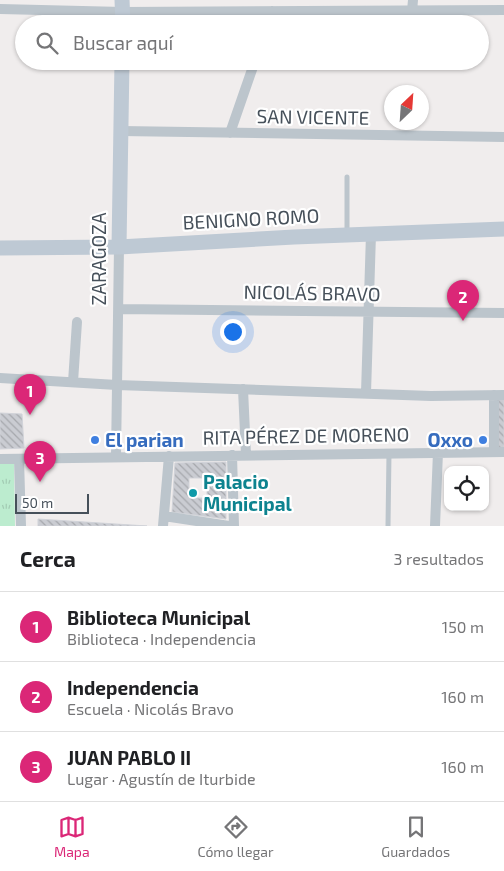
<!DOCTYPE html>
<html lang="es">
<head>
<meta charset="utf-8">
<style>
  :root { --surface:#fff; --page:#f6f6f6; --text:#202124; --muted:#757577; --line:#e0e0e0; --accent:#db2777 }
  body { margin:0; font-family:"Exo 2",sans-serif; background:var(--page); color:var(--text) }
  .controls { position:absolute; right:15px; bottom:15px; display:grid; overflow:hidden; border-radius:10px; box-shadow:0 1px 4px #0004 }
  .controls button { width:45px; height:45px; display:grid; place-items:center; padding:0; border:0; border-bottom:1px solid var(--line); background:var(--surface); color:var(--text); font:25px sans-serif }
  .compass { position:absolute; left:384px; top:85px; width:45px; height:45px; border-radius:50%; background:var(--surface); box-shadow:0 1px 4px #0004; rotate:25deg }
  .scale { position:absolute; left:15px; bottom:12px; width:74px; box-sizing:border-box; padding-left:5px; border:2px solid #46505a; border-top:0; font-size:14px; line-height:18px; white-space:nowrap; color:#46505a; -webkit-text-stroke:4px #fff; paint-order:stroke }
  .you { position:absolute; left:232px; top:331px; width:18px; height:18px; margin:-12px; border:4px solid #fff; border-radius:50%; background:#1a73e8; box-shadow:0 0 0 8px #1a73e833 }
  .badge { display:grid; place-items:center; width:32px; height:32px; border-radius:50%; background:var(--accent); color:#fff; font-size:16px; font-weight:700 }
  .pin { position:absolute; translate:-50% -41px; filter:drop-shadow(0 1px 2px #0008) }
  .pin::after { content:''; position:absolute; top:26px; width:18px; height:15px; background:inherit; clip-path:polygon(0 0,100% 0,50% 100%) }
  .list { margin:0; padding:0; list-style:none }
  h2 { display:flex; justify-content:space-between; align-items:center; height:65px; margin:0; padding:0 20px; font-size:21px }
  h2 small { font-size:16px; font-weight:400; color:var(--muted) }
  .list li { display:grid; grid-template-columns:32px 1fr auto; gap:15px; align-items:center; box-sizing:border-box; height:70px; padding:0 20px; border-top:1px solid var(--line) }
  .list b { display:block; font-size:19px; white-space:nowrap }
  .list p { margin:0; font-size:16px; white-space:nowrap; color:var(--muted) }
  .list em { font-size:16px; font-style:normal; color:var(--muted) }
  .icon { flex:none; width:28px; height:28px; fill:none; stroke:currentColor; stroke-width:2; stroke-linecap:round; stroke-linejoin:round }
  .map { position:relative; flex:none; width:504px; height:526px; overflow:hidden }
  .search { position:absolute; background:var(--surface); box-shadow:0 1px 4px #0004; left:15px; right:15px; top:15px; height:55px; display:flex; align-items:center; gap:12px; box-sizing:border-box; padding:0 18px; border-radius:28px; color:var(--muted); font-size:19px }
  .sheet { height:275px; background:var(--surface) }
  nav { display:flex; justify-content:space-around; align-items:center; box-sizing:border-box; height:70px; border-top:1px solid var(--line); background:var(--surface); font-size:14px; color:var(--muted) }
  nav a { display:grid; justify-items:center; gap:2px }
  nav .on { color:var(--accent) }
  .map>svg:first-child { display:block }
  .park { fill:url(#park-tufts) }
  .building { fill:url(#building-back-hatch); stroke:#d1d3d9; fill-rule:evenodd }
  .lines { fill:none; stroke-linecap:round; stroke-linejoin:round }
  .lane { stroke:#bcc5cc; stroke-width:5 }
  .street { stroke:#bcc5cc; stroke-width:10 }
  .secondary { stroke:#bec9d4; stroke-width:15 }
  .shop-dot { fill:#3f7fe0; stroke:#fff; stroke-width:2 }
  .culture-dot { fill:#0f9aa8; stroke:#fff; stroke-width:2 }
  .labels { text-anchor:middle; stroke-width:4.5; stroke-linejoin:round; paint-order:stroke }
  .street-label { font-size:19px; fill:#46505a; stroke:#fff }
  .shop-label { font-size:19px; font-weight:bold; fill:#366cbe; stroke:#fff; text-anchor:start }
  .culture-label { font-size:19px; font-weight:bold; fill:#0d838f; stroke:#fff; text-anchor:start }
</style>
</head>
<body>
<div class="map">
<svg width="504" height="526" viewBox="0 0 504 526">
  <defs>
    <pattern id="park-tufts" width="24" height="20" patternUnits="userSpaceOnUse" patternTransform="scale(1.25)"><rect width="24" height="20" fill="#bceccf"/><path d="M3 7l-1-3M5 7V3M7 7l1-3M15 17l-1-3M17 17v-4M19 17l1-3" fill="none" stroke="#a3ccb4"/></pattern>
    <pattern id="building-back-hatch" width="6" height="6" patternUnits="userSpaceOnUse" patternTransform="scale(1.25)"><rect width="6" height="6" fill="#caccd2"/><path d="M-1 5l2 2M0 0l6 6M5-1l2 2" fill="none" stroke="#a6a8ad"/></pattern>
  </defs>
  <rect width="100%" height="100%" fill="#f0eded"/>
  <path class="park" d="M 0,463 L 14,463 L 15,526 L 0,526 Z"/>
  <path class="building" d="M 494,396 L 504,396 L 504,451 L 496,451 Z
    M 0,413 L 22,414 L 24,448 L 0,449 Z
    M 226,462 L 226,519 L 172,512 L 175,463 ZM 189,478 L 207,478 L 207,498 L 189,498 Z
    M 38,519 L 147,526 L 38,526 Z"/>
  <g class="lines">
    <path class="lane" d="M 347,177 L 347,234
      M 388,526 L 389,453"/>
    <path class="street" d="M 0,9 L 123,12 L 504,10
      M 412,11 L 413,0
      M 268,24 L 272,11
      M 121,131 L 504,137
      M 230,133 L 255,61
      M 119,309 L 504,313
      M 0,378 L 117,385 L 431,396 L 504,395
      M 73,382 L 77,322
      M 243,389 L 246,455
      M 366,393 L 371,234
      M 494,395 L 494,451
      M 232,455 L 234,526
      M 116,456 L 119,247
      M 0,459 L 504,452
      M 19,459 L 21,526
      M 164,516 L 229,526
      M 163,526 L 169,456
      M 435,526 L 438,452"/>
    <path class="secondary" d="M 122,0 L 123,24
      M 119,247 L 122,61
      M 0,248 L 119,247 L 294,237 L 504,229"/>
  </g>
  <g class="shop-dot">
    <circle cx="95" cy="440" r="5"/>
    <circle cx="483" cy="440" r="5"/>
  </g>
  <circle class="culture-dot" cx="193" cy="493" r="5"/>
  <g class="labels">
    <g class="street-label">
      <text transform="translate(313 117) rotate(1)" y="7">SAN VICENTE</text>
      <text transform="translate(251 219) rotate(-3)" y="7">BENIGNO ROMO</text>
      <text transform="translate(99 259) rotate(-90)" y="7">ZARAGOZA</text>
      <text transform="translate(312 293) rotate(1)" y="7">NICOLÁS BRAVO</text>
      <text transform="translate(306 436) rotate(-1)" y="7">RITA PÉREZ DE MORENO</text>
    </g>
    <g class="shop-label">
      <text x="105" y="447">El parian</text>
      <text x="473" y="447" text-anchor="end">Oxxo</text>
    </g>
    <g class="culture-label">
      <text x="203" y="489">Palacio<tspan x="203" dy="22">Municipal</tspan></text>
    </g>
  </g>
</svg>
<div class="controls">
<button><svg class="icon" aria-label="locate" viewBox="0 0 24 24"><circle cx="12" cy="12" r="6"/><path d="M12 2v4M12 18v4M2 12h4M18 12h4"/></svg></button>
</div>
<svg class="compass" viewBox="-18 -18 36 36"><path d="M0-13l5 13h-10z" fill="#e53935"/><path d="M0 13l5-13h-10z" fill="#757577"/></svg>
<div class="scale">50 m</div>
<div class="you"></div>
<div class="pin badge" style="left:30px;top:415px">1</div>
<div class="pin badge" style="left:463px;top:321px">2</div>
<div class="pin badge" style="left:40px;top:482px">3</div>
<div class="search"><svg class="icon" aria-label="search" viewBox="0 0 24 24"><circle cx="10" cy="10" r="6"/><path d="M15 15l6 6"/></svg>Buscar aquí</div>
</div>
<section class="sheet">
<h2>Cerca<small>3 resultados</small></h2>
<ul class="list">
<li><span class="badge">1</span><div><b>Biblioteca Municipal</b><p>Biblioteca · Independencia</p></div><em>150 m</em></li>
<li><span class="badge">2</span><div><b>Independencia</b><p>Escuela · Nicolás Bravo</p></div><em>160 m</em></li>
<li><span class="badge">3</span><div><b>JUAN PABLO II</b><p>Lugar · Agustín de Iturbide</p></div><em>160 m</em></li>
</ul>
</section>
<nav>
<a class="on"><svg class="icon" aria-label="map" viewBox="0 0 24 24"><path d="M3 6l6-2 6 2 6-2v14l-6 2-6-2-6 2zM9 4v14M15 6v14"/></svg>Mapa</a>
<a><svg class="icon" aria-label="directions" viewBox="0 0 24 24"><path d="M12 3l9 9-9 9-9-9zM9 14v-3h6M13 9l2 2-2 2"/></svg>Cómo llegar</a>
<a><svg class="icon" aria-label="saved" viewBox="0 0 24 24"><path d="M7 4h10v16l-5-4-5 4z"/></svg>Guardados</a>
</nav>
</body>
</html>
